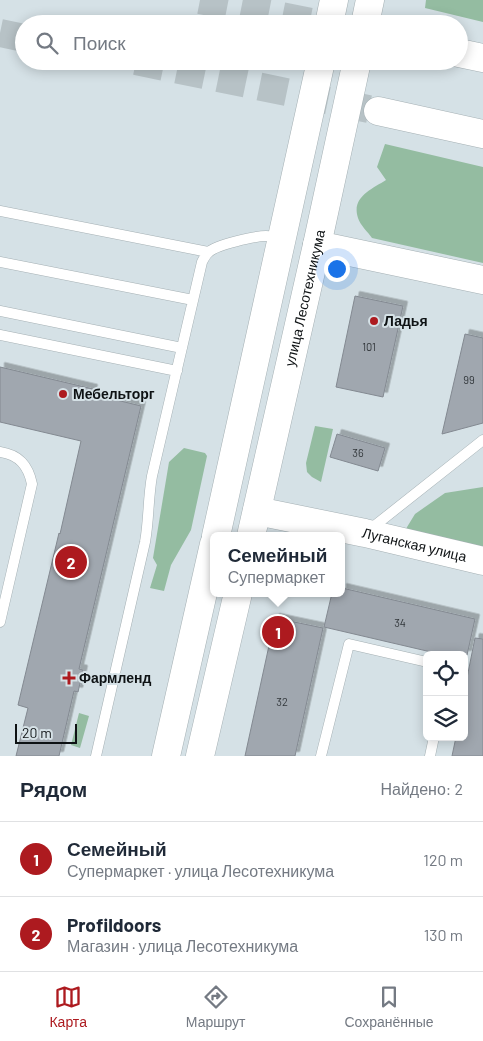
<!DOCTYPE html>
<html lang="ru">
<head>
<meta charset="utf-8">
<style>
  :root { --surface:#fff; --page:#f2f2f3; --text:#1f2937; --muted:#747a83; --line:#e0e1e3; --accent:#ad1a1f }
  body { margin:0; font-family:Barlow,sans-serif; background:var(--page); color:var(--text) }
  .controls { position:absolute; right:15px; bottom:15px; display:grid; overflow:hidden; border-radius:8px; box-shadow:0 2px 12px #0003 }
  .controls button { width:45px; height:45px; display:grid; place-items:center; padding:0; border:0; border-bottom:1px solid var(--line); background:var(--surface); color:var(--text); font:25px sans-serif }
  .scale { position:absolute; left:15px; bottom:12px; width:62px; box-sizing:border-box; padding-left:5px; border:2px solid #0e1214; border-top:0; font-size:14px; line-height:18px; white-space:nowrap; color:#0e1214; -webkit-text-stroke:4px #d5e1e6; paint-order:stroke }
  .you { position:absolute; left:336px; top:268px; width:18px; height:18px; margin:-12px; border:4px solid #fff; border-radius:50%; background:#1a73e8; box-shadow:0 0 0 8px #1a73e833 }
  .badge { display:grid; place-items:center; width:32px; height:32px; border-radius:50%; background:var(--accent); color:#fff; font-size:16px; font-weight:700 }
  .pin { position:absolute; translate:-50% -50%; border:2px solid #fff; box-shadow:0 1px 5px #0006 }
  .popup { position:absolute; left:210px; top:532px; width:135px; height:65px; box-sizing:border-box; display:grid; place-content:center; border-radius:8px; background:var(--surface); filter:drop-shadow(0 1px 4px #0005); font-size:16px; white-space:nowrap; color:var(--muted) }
  .popup b { font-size:19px; color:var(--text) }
  .popup::after { content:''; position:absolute; left:50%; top:100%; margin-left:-10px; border:10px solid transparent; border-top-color:var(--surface) }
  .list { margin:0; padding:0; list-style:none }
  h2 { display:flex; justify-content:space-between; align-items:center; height:65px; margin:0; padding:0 20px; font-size:21px }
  h2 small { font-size:16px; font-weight:400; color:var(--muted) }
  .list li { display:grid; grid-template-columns:32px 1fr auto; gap:15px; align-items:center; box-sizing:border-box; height:75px; padding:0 20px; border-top:1px solid var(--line) }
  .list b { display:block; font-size:19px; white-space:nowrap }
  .list p { margin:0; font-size:16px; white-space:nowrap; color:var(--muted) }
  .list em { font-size:16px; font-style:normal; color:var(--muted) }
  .icon { flex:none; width:28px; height:28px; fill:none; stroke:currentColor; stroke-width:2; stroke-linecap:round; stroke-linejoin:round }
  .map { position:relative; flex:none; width:483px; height:756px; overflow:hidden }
  .search { position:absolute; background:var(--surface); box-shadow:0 2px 12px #0003; left:15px; right:15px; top:15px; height:55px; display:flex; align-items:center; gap:12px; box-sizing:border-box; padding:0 18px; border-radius:28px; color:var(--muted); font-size:19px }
  .sheet { height:215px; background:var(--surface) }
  nav { display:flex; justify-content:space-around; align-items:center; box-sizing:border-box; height:70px; border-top:1px solid var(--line); background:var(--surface); font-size:14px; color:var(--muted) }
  nav a { display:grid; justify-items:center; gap:2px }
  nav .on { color:var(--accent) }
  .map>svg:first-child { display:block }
  .green { fill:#94bca1 }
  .building { fill:#a0a7af; stroke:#838991; filter:url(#shadow) }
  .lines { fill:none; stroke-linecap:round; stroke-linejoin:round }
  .primary-tunnel { stroke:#b7c2c6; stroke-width:28; stroke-dasharray:28 14; stroke-linecap:butt }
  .lane-casing { stroke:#a5b0b4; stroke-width:11 }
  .secondary-casing { stroke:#a5b0b4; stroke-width:29 }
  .primary-casing { stroke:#a5b0b4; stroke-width:29 }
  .lane { stroke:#fff; stroke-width:10 }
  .secondary { stroke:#fff; stroke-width:28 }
  .primary { stroke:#fff; stroke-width:28 }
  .poi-dot { fill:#ad1a1f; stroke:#d5e1e6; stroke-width:2 }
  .labels { text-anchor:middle; stroke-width:4; stroke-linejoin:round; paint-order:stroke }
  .number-label { font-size:11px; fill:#32373b }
  .street-label { font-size:14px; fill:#0e1214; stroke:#d5e1e6 }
  .poi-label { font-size:14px; font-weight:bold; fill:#0e1214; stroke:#d5e1e6; text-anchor:start }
</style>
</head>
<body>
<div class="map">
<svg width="483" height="756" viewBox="0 0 483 756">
  <defs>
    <filter id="shadow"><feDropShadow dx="4.5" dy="-4.5" stdDeviation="0" flood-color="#0004"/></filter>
  </defs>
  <rect width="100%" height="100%" fill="#d5e1e6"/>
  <path class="green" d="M 426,0 L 483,0 L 483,22 L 425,8 Z
    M 385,144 L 483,167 L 483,263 L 372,238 C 368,232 360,225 358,218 C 351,197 372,189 386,180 L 377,167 Z
    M 315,426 L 333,429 L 321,482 L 312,477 L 307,472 L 306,463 Z
    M 184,448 L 205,453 L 207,456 L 191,530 L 171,565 L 164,591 L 150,588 L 157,565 L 153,558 L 169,462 Z
    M 483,487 L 483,550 L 404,532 L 415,514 L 445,493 Z
    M 79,713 L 89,716 L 80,748 L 71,745 Z"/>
  <path class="building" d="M 355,296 L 403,306 L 383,397 L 336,387 Z
    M 465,334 L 483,338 L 483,423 L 442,434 Z
    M 0,367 L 93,389 L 92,394 L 141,406 L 79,669 L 83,670 L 78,692 L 74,691 L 59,756 L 16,756 L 28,708 L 18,705 L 59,533 L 60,534 L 81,441 L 0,422 Z
    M 337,434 L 385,448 L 378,471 L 330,457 Z
    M 342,588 L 475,619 L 467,655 L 444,655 L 324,627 L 332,593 L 342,593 Z
    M 275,618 L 323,628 L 314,669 L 295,756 L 245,756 Z
    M 475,638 L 483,639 L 483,756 L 452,756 L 456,737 L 464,737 L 464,693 Z"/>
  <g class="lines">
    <path class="primary-tunnel" d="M 200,0 L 322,24
      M 0,33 L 24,38
      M 136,61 L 378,111"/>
    <defs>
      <path id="lane" d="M 0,211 L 208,252
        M 0,262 L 193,300
        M 0,311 L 182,348
        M 0,335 L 177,371
        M 0,452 C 19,455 28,465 32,484 L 0,622
        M 368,531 L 483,440
        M 96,756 L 145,542 C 149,520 148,498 152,476 L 202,262 C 204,258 206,254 209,252 C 216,245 255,236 266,236 C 271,236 277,237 282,238
        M 321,756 L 349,644 L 427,662
        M 430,756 L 434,737"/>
      <g id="secondary">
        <path d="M 329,24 L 334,0"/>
        <path d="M 365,24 L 370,0"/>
        <path d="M 317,245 L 483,280"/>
        <path id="s1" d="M 257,511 L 365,533 L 483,561"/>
        <path d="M 216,536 L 321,61"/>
        <path id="s2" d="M 251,536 L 317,245 L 357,61"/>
        <path d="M 166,756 L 214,544"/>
        <path d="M 200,756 L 238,593"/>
      </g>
      <path id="primary" d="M 459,53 L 483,58
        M 378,111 L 483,134"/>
    </defs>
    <use href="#lane" class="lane-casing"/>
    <use href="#secondary" class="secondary-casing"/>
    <use href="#primary" class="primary-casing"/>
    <use href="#lane" class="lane"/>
    <use href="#secondary" class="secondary"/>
    <use href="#primary" class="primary"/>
  </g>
  <g class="poi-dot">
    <circle cx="374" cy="321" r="5"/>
    <circle cx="63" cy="394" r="5"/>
    <path d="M66.5 670.5h5v5h5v5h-5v5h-5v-5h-5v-5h5z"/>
  </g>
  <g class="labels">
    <g class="number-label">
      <text x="369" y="351">101</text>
      <text x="469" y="384">99</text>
      <text x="358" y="457">36</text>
      <text x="400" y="627">34</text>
      <text x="282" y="706">32</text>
    </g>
    <g class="street-label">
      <text dy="5" stroke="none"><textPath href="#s2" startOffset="244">улица Лесотехникума</textPath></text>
      <text dy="5" stroke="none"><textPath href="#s1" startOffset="161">Луганская улица</textPath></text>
    </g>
    <g class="poi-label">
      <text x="384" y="326">Ладья</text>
      <text x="73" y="399">Мебельторг</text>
      <text x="79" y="683">Фармленд</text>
    </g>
  </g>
</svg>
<div class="controls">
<button><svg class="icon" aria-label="locate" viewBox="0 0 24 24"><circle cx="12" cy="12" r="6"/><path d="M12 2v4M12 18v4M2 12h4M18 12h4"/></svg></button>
<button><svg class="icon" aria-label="layers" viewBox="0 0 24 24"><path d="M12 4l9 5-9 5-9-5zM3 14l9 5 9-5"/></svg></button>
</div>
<div class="scale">20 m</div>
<div class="you"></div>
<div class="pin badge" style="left:278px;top:632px">1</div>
<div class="popup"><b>Семейный</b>Супермаркет</div>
<div class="pin badge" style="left:71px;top:562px">2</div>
<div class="search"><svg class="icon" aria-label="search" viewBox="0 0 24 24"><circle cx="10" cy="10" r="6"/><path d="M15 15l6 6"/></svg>Поиск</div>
</div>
<section class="sheet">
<h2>Рядом<small>Найдено: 2</small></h2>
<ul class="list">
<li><span class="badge">1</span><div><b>Семейный</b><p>Супермаркет · улица Лесотехникума</p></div><em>120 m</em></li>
<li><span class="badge">2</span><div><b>Profildoors</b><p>Магазин · улица Лесотехникума</p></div><em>130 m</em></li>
</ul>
</section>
<nav>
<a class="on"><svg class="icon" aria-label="map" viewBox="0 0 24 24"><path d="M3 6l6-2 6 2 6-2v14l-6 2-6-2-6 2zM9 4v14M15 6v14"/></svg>Карта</a>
<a><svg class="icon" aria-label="directions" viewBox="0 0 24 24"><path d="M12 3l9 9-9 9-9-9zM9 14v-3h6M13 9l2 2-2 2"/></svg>Маршрут</a>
<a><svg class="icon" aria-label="saved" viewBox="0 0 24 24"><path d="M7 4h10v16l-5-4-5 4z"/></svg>Сохранённые</a>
</nav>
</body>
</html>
